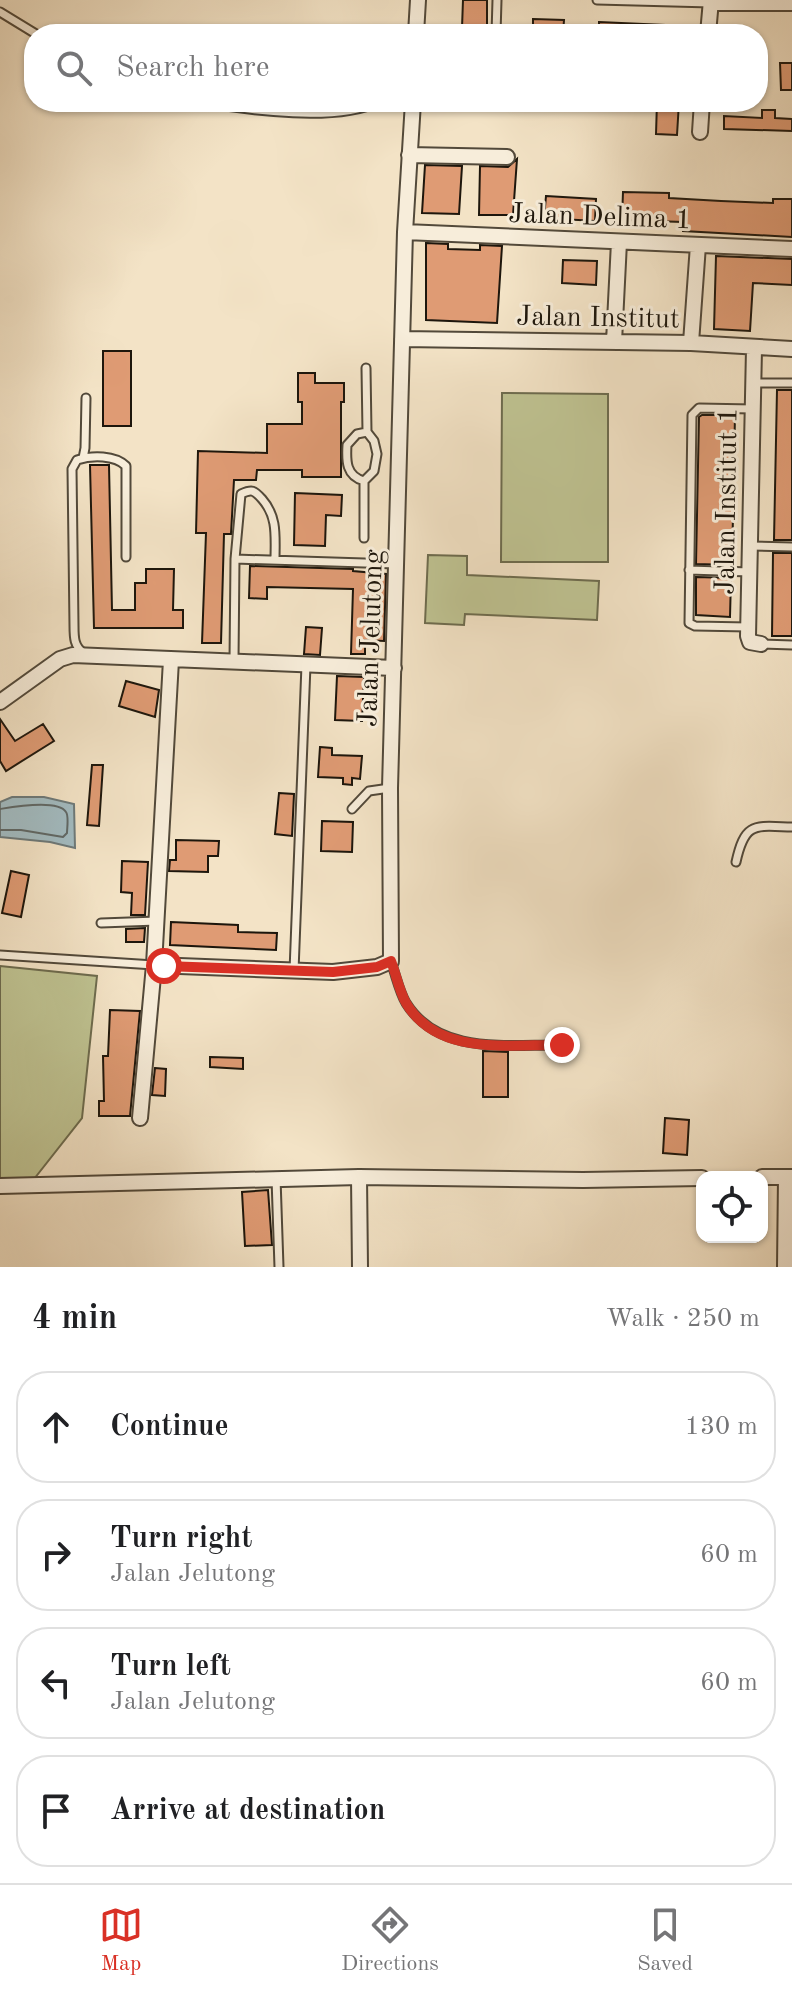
<!DOCTYPE html>
<html lang="en">
<head>
<meta charset="utf-8">
<style>
  :root { --surface:#fff; --page:#f6f6f6; --text:#202124; --muted:#757577; --line:#e0e0e0; --accent:#d93025 }
  body { margin:0; font-family:"Old Standard TT",serif; background:var(--page); color:var(--text) }
  .controls { position:absolute; right:24px; bottom:24px; display:grid; overflow:hidden; border-radius:16px; box-shadow:0 2px 6px #0004 }
  .controls button { width:72px; height:72px; display:grid; place-items:center; padding:0; border:0; border-bottom:2px solid var(--line); background:var(--surface); color:var(--text); font:40px sans-serif }
  .stop { position:absolute; width:24px; height:24px; margin:-18px; border:6px solid #d93025; border-radius:50%; background:#fff }
  .stop.end { background:#d93025; border-color:#fff; box-shadow:0 2px 8px #0008 }
  .list { margin:0; padding:0; list-style:none }
  h2 { display:flex; justify-content:space-between; align-items:center; height:104px; margin:0; padding:0 32px; font-size:34px }
  h2 small { font-size:26px; font-weight:400; color:var(--muted) }
  .list li { display:grid; grid-template-columns:52px 1fr auto; gap:24px; align-items:center; box-sizing:border-box; height:112px; margin:0 16px 16px; padding:0 16px; border:2px solid var(--line); border-radius:32px }
  .list b { display:block; font-size:30px; white-space:nowrap }
  .list p { margin:0; font-size:26px; white-space:nowrap; color:var(--muted) }
  .list em { font-size:26px; font-style:normal; color:var(--muted) }
  .icon { flex:none; width:44px; height:44px; fill:none; stroke:currentColor; stroke-width:2; stroke-linecap:round; stroke-linejoin:round }
  .map { position:relative; flex:none; width:792px; height:1267px; overflow:hidden }
  .search { position:absolute; background:var(--surface); box-shadow:0 2px 6px #0004; left:24px; right:24px; top:24px; height:88px; display:flex; align-items:center; gap:20px; box-sizing:border-box; padding:0 28px; border-radius:32px; color:var(--muted); font-size:30px }
  .sheet { height:616px; background:var(--surface) }
  nav { display:flex; justify-content:space-around; align-items:center; box-sizing:border-box; height:112px; border-top:2px solid var(--line); background:var(--surface); font-size:22px; color:var(--muted) }
  nav a { display:grid; justify-items:center; gap:4px }
  nav .on { color:var(--accent) }
  .map>svg:first-child { display:block }
  .green { fill:#bfc392; stroke:#6e6c4f; stroke-width:2 }
  .water { fill:#a2bbc1; stroke:#6d7979; stroke-width:2 }
  .lines { fill:none; stroke-linecap:round; stroke-linejoin:round }
  .shore { stroke:#606866; stroke-width:2 }
  .building { fill:#df9b74; stroke:#1d160c; stroke-width:2 }
  .lane-casing { stroke:#52493a; stroke-width:11 }
  .street-casing { stroke:#52493a; stroke-width:18 }
  .lane { stroke:#f7edda; stroke-width:7 }
  .street { stroke:#f7edda; stroke-width:14 }
  .route { stroke:#d93025; stroke-width:10 }
  .labels { text-anchor:middle; stroke-width:6; stroke-linejoin:round; paint-order:stroke }
  .street-label { font-size:28px; fill:#1d160c; stroke:#f7edda }
</style>
</head>
<body>
<div class="map">
<svg width="792" height="1267" viewBox="0 0 792 1267">
  <rect width="100%" height="100%" fill="#f3e3c6"/>
  <filter id="stains"><feTurbulence type="fractalNoise" baseFrequency=".0025" numOctaves="4"/><feColorMatrix values="0 0 0 0 .2 0 0 0 0 .09 0 0 0 0 .02 0 0 0 .5 -.17"/></filter>
  <radialGradient id="worn" r=".72"><stop offset=".6" stop-color="#630" stop-opacity="0"/><stop offset="1" stop-color="#630" stop-opacity=".3"/></radialGradient>
  <path class="green" d="M 502,393 L 608,394 L 608,562 L 501,562 Z
    M 428,555 L 467,556 L 467,575 L 599,581 L 597,620 L 465,614 L 464,625 L 425,623 Z
    M 0,966 L 97,976 L 82,1118 L 34,1179 L 0,1178 Z"/>
  <path class="water" d="M 12,797 L 44,797 L 74,804 L 75,848 L 50,842 L 0,837 L 0,802 Z"/>
  <g class="lines">
    <path class="shore" d="M 0,809 C 12,807 58,799 66,812 C 69,816 67,828 67,833 L 63,837 L 21,830 L 0,830"/>
  </g>
  <path class="building" d="M 463,0 L 487,0 L 487,27 L 462,28 Z
    M 533,19 L 564,20 L 563,34 L 533,34 Z
    M 599,22 L 687,26 L 687,34 L 599,34 Z
    M 780,63 L 792,63 L 792,90 L 781,90 Z
    M 657,102 L 679,102 L 677,135 L 656,134 Z
    M 762,110 L 775,110 L 775,118 L 792,119 L 792,131 L 724,129 L 724,116 L 762,118 Z
    M 517,159 L 513,215 L 479,215 L 480,166 L 508,167 Z
    M 425,165 L 462,166 L 459,214 L 422,213 Z
    M 623,192 L 669,193 L 669,198 L 721,201 L 773,203 L 773,199 L 792,199 L 792,237 L 683,231 L 683,222 L 622,220 Z
    M 546,196 L 596,199 L 595,221 L 544,218 Z
    M 426,243 L 448,244 L 448,249 L 480,250 L 480,245 L 502,246 L 497,323 L 426,320 Z
    M 716,256 L 792,259 L 792,285 L 753,283 L 750,331 L 714,329 Z
    M 563,260 L 597,261 L 596,285 L 562,283 Z
    M 103,351 L 131,351 L 131,426 L 103,426 Z
    M 298,373 L 315,373 L 315,383 L 344,383 L 344,402 L 341,402 L 341,477 L 302,477 L 302,470 L 257,470 L 256,480 L 234,480 L 231,534 L 224,534 L 221,643 L 202,643 L 206,533 L 196,533 L 198,451 L 267,453 L 267,424 L 302,424 L 302,402 L 298,402 Z
    M 777,390 L 792,390 L 792,540 L 774,540 Z
    M 702,415 L 735,415 L 732,565 L 696,564 L 699,417 Z
    M 90,465 L 109,465 L 112,610 L 135,610 L 135,583 L 146,583 L 146,569 L 174,569 L 173,610 L 183,610 L 183,628 L 94,628 Z
    M 295,493 L 342,495 L 341,516 L 326,515 L 325,546 L 294,545 Z
    M 773,553 L 792,553 L 792,636 L 772,636 Z
    M 250,566 L 353,569 L 353,571 L 386,574 L 384,641 L 365,640 L 365,654 L 351,654 L 353,589 L 267,587 L 267,599 L 249,598 Z
    M 696,577 L 731,578 L 730,617 L 696,615 Z
    M 306,627 L 322,628 L 320,655 L 304,654 Z
    M 337,676 L 364,677 L 362,721 L 335,720 Z
    M 126,681 L 159,690 L 155,717 L 119,706 Z
    M 0,719 L 15,741 L 43,724 L 54,741 L 6,771 L 0,761 Z
    M 320,747 L 332,748 L 332,755 L 362,756 L 360,779 L 352,778 L 352,785 L 343,784 L 343,778 L 318,777 Z
    M 92,765 L 103,765 L 99,826 L 87,825 Z
    M 279,793 L 294,794 L 292,836 L 275,834 Z
    M 322,821 L 353,822 L 352,852 L 321,851 Z
    M 176,840 L 219,841 L 218,856 L 208,856 L 208,872 L 169,871 L 170,860 L 176,860 Z
    M 122,861 L 148,862 L 145,915 L 131,915 L 132,893 L 121,892 Z
    M 11,871 L 29,875 L 21,917 L 2,913 Z
    M 171,922 L 238,925 L 238,932 L 277,933 L 276,950 L 170,945 Z
    M 145,928 L 144,942 L 126,942 L 126,929 Z
    M 110,1010 L 140,1011 L 130,1116 L 99,1116 L 99,1101 L 104,1101 L 103,1056 L 108,1056 Z
    M 483,1051 L 508,1052 L 508,1097 L 483,1097 Z
    M 210,1057 L 243,1058 L 243,1069 L 210,1067 Z
    M 155,1068 L 166,1069 L 165,1096 L 152,1095 Z
    M 665,1118 L 689,1120 L 687,1155 L 663,1153 Z
    M 268,1190 L 272,1245 L 245,1246 L 242,1192 Z"/>
  <g class="lines">
    <defs>
      <path id="lane" d="M 597,0 L 711,3
        M 0,12 L 36,34
        M 496,34 L 497,0
        M 205,102 C 249,111 338,122 378,102
        M 754,383 L 792,383
        M 83,458 L 85,448 L 86,398
        M 364,481 C 346,476 346,461 347,445 L 357,434 L 367,432
        M 364,538 L 364,481 L 374,471 L 377,454 L 374,441 L 367,432 L 366,368
        M 750,546 L 792,547
        M 235,559 L 396,564
        M 689,570 L 750,572
        M 748,627 L 695,626 L 689,623 L 692,415 L 699,408 L 753,409
        M 761,644 L 792,645
        M 84,653 C 74,647 74,637 74,626 L 72,469 L 77,460 C 92,455 115,455 126,466 L 126,557
        M 234,660 L 235,559 L 241,494 C 252,489 254,490 262,499 C 278,517 275,537 275,560
        M 352,809 L 369,791 L 390,788
        M 736,862 C 745,821 755,826 792,827
        M 101,923 L 157,921
        M 0,955 L 154,965
        M 391,962 C 396,975 399,991 406,1003 C 439,1056 509,1044 562,1045
        M 294,971 L 306,665
        M 276,1178 L 279,1267"/>
      <path id="street" d="M 711,3 L 792,3
        M 416,34 L 418,0
        M 708,34 L 711,0
        M 700,132 L 702,102
        M 409,155 L 507,157
        M 405,232 L 792,249
        M 402,339 L 691,343 L 792,349
        M 614,342 L 619,242
        M 691,343 L 698,245
        M 754,349 L 748,636 L 750,642 L 761,644
        M 0,702 L 60,659 L 73,655 L 394,668
        M 154,965 L 333,972 L 377,967 L 391,961 L 390,788 L 405,232 L 413,102
        M 140,1118 L 154,965 L 171,660
        M 359,1177 L 360,1267
        M 762,1177 L 792,1177
        M 0,1186 L 359,1177 L 583,1180 L 702,1178
        M 785,1267 L 786,1177"/>
    </defs>
    <use href="#lane" class="lane-casing"/>
    <use href="#street" class="street-casing"/>
    <use href="#lane" class="lane"/>
    <use href="#street" class="street"/>
  </g>
  <g class="lines">
    <path class="route" d="M 164,966 L 333,972 L 377,967 L 391,961 C 396,974 399,990 406,1003 C 438,1057 509,1044 562,1045"/>
  </g>
  <g class="labels">
    <g class="street-label">
      <text transform="translate(600 215) rotate(2)" y="10">Jalan Delima 1</text>
      <text transform="translate(598 316) rotate(1)" y="10">Jalan Institut</text>
      <text transform="translate(725 501) rotate(-89)" y="10">Jalan Institut 1</text>
      <text transform="translate(369 638) rotate(-88)" y="10">Jalan Jelutong</text>
    </g>
  </g>
  <rect width="100%" height="100%" filter="url(#stains)"/>
  <rect width="100%" height="100%" fill="url(#worn)"/>
</svg>
<div class="controls">
<button><svg class="icon" aria-label="locate" viewBox="0 0 24 24"><circle cx="12" cy="12" r="6"/><path d="M12 2v4M12 18v4M2 12h4M18 12h4"/></svg></button>
</div>
<div class="stop" style="left:164px;top:966px"></div>
<div class="stop end" style="left:562px;top:1045px"></div>
<div class="search"><svg class="icon" aria-label="search" viewBox="0 0 24 24"><circle cx="10" cy="10" r="6"/><path d="M15 15l6 6"/></svg>Search here</div>
</div>
<section class="sheet">
<h2>4 min<small>Walk · 250 m</small></h2>
<ul class="list">
<li><svg class="icon" aria-label="ahead" viewBox="0 0 24 24"><path d="M12 20V5M6 11l6-6 6 6"/></svg><div><b>Continue</b></div><em>130 m</em></li>
<li><svg class="icon" aria-label="right" viewBox="0 0 24 24"><path d="M7 20v-9h11M14 6l5 5-5 5"/></svg><div><b>Turn right</b><p>Jalan Jelutong</p></div><em>60 m</em></li>
<li><svg class="icon" aria-label="left" viewBox="0 0 24 24"><path d="M17 20v-9H6M10 6l-5 5 5 5"/></svg><div><b>Turn left</b><p>Jalan Jelutong</p></div><em>60 m</em></li>
<li><svg class="icon" aria-label="arrive" viewBox="0 0 24 24"><path d="M6 21V4h12l-3 4 3 4H6"/></svg><div><b>Arrive at destination</b></div></li>
</ul>
</section>
<nav>
<a class="on"><svg class="icon" aria-label="map" viewBox="0 0 24 24"><path d="M3 6l6-2 6 2 6-2v14l-6 2-6-2-6 2zM9 4v14M15 6v14"/></svg>Map</a>
<a><svg class="icon" aria-label="directions" viewBox="0 0 24 24"><path d="M12 3l9 9-9 9-9-9zM9 14v-3h6M13 9l2 2-2 2"/></svg>Directions</a>
<a><svg class="icon" aria-label="saved" viewBox="0 0 24 24"><path d="M7 4h10v16l-5-4-5 4z"/></svg>Saved</a>
</nav>
</body>
</html>
